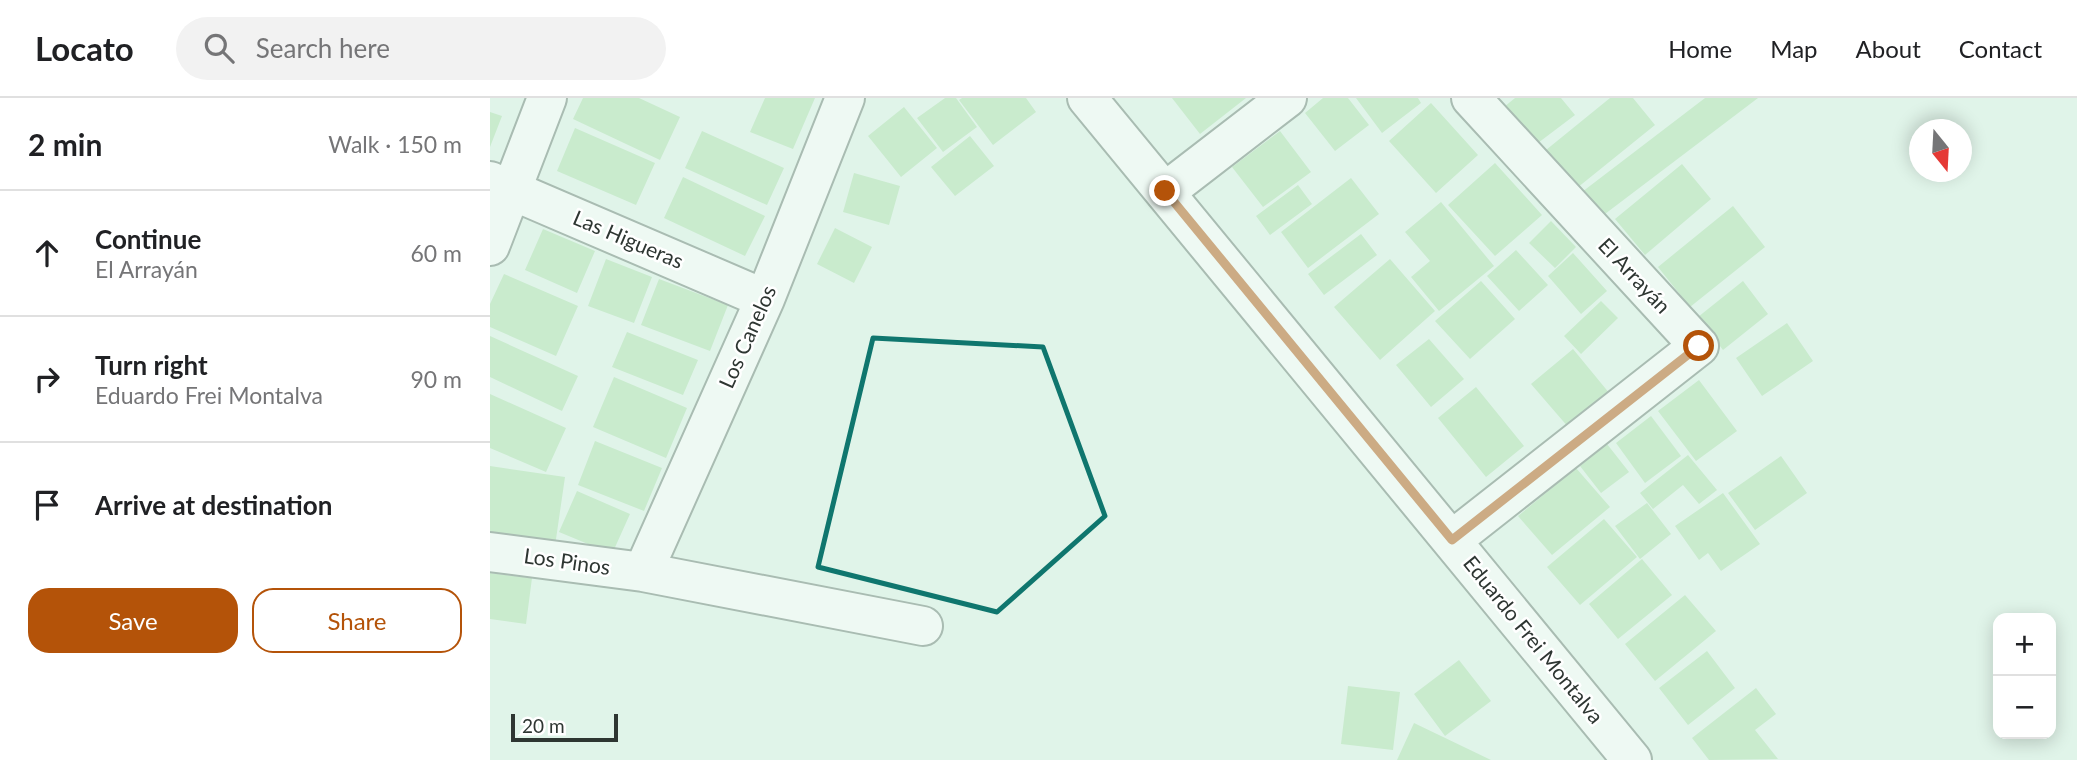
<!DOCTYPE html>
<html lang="en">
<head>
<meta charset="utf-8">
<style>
  :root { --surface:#fff; --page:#f2f2f2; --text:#202124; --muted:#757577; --line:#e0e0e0; --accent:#b45309 }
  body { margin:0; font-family:Lato,sans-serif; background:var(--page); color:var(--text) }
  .controls { position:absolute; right:21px; bottom:21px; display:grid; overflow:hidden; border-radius:14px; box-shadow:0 4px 18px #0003 }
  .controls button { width:63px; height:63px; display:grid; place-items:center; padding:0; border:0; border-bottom:2px solid var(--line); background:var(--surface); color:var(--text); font:35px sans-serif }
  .compass { position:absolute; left:1419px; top:21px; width:63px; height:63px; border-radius:50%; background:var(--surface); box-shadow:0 4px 18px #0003; rotate:162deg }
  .scale { position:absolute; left:21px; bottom:18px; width:107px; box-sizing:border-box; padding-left:7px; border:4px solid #2e3632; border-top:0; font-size:19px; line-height:24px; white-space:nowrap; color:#2e3632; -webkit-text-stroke:5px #fff; paint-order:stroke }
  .stop { position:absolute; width:21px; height:21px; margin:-16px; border:5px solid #b45309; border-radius:50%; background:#fff }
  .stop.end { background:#b45309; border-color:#fff; box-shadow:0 2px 7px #0008 }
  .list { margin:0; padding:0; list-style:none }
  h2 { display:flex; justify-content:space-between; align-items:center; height:91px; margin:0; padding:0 28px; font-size:30px }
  h2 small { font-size:23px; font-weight:400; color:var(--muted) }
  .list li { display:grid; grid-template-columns:46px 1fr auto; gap:21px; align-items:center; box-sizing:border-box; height:126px; padding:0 28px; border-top:2px solid var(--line) }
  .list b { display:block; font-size:26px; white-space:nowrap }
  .list p { margin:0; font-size:23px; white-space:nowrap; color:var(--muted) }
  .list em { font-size:23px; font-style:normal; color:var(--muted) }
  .actions { display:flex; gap:14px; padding:21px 28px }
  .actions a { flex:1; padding:16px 0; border:2px solid var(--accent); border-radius:21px; text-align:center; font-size:24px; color:var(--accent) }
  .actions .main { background:var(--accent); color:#fff }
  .icon { flex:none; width:38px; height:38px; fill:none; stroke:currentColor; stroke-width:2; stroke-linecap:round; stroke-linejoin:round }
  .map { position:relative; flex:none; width:1587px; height:662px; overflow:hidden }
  header { display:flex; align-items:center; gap:42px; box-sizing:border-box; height:98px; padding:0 35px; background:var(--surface); border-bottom:2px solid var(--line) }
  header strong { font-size:33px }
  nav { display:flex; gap:38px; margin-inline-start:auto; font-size:24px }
  .search { width:490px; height:63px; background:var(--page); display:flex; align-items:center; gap:18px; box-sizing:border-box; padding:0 24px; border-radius:38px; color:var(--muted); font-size:26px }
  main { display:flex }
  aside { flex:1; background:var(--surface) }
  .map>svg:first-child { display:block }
  .building { fill:#addfac }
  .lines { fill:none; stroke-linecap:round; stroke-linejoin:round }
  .minor-casing { stroke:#66786f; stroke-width:42 }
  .major-casing { stroke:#66786f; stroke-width:42 }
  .minor { stroke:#fff; stroke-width:38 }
  .major { stroke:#fff; stroke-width:38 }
  .route { stroke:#b45309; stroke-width:9 }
  .marked { fill:none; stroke:#0f766e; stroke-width:5; stroke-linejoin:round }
  .labels { text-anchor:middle; stroke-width:5; stroke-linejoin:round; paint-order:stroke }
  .street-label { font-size:21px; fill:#2e3632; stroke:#fff }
</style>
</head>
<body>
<header>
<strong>Locato</strong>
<div class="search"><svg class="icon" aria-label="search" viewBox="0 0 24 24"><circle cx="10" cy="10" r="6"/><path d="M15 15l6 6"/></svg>Search here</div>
<nav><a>Home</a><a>Map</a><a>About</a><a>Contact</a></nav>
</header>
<main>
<aside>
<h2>2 min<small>Walk · 150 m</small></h2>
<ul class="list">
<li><svg class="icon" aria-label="ahead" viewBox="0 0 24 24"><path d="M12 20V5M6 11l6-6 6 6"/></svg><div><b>Continue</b><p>El Arrayán</p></div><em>60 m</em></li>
<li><svg class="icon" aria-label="right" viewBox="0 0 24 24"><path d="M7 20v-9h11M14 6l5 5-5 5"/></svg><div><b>Turn right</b><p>Eduardo Frei Montalva</p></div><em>90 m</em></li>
<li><svg class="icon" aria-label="arrive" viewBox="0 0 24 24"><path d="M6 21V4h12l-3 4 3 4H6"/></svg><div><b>Arrive at destination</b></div></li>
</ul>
<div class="actions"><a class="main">Save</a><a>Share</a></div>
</aside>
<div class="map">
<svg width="1587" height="662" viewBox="0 0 1587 662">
  <rect width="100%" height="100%" fill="#e0f4e9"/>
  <path class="building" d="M 93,0 L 149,0 L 190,19 L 170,62 L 83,21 Z
    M 275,0 L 325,0 L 303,51 L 260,34 Z
    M 455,0 L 466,0 L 487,29 L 453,54 L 427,20 Z
    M 472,0 L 536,0 L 546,14 L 503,47 L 469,2 Z
    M 682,0 L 756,0 L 710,36 Z
    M 833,0 L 858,0 L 879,27 L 845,53 L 815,15 Z
    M 866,0 L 928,0 L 931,5 L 892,35 Z
    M 1025,0 L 1071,0 L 1085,17 L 1044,48 L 1014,9 Z
    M 1120,0 L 1143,0 L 1165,27 L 1087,90 L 1056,52 Z
    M 1215,0 L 1268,0 L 1111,119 L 1092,94 Z
    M 941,5 L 988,57 L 946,95 L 899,43 Z
    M 414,9 L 447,50 L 411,79 L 378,38 Z
    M 0,14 L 12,18 L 0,49 Z
    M 85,30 L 165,65 L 146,107 L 67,73 Z
    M 212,33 L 294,70 L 277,107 L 195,70 Z
    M 790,33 L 821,74 L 773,109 L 742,69 Z
    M 480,38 L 504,68 L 465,98 L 441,69 Z
    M 1005,65 L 1052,117 L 1005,158 L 958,107 Z
    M 1192,66 L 1221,101 L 1155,157 L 1125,121 Z
    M 364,75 L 410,88 L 399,127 L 353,114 Z
    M 193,79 L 275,118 L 255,158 L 174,120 Z
    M 861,80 L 889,116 L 818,170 L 791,134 Z
    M 808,87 L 822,106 L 780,137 L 766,118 Z
    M 951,104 L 1004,168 L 949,213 L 921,179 L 940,163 L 915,134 Z
    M 1243,108 L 1275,149 L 1200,209 L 1168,169 Z
    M 1061,123 L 1086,149 L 1065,170 L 1039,145 Z
    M 345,130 L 382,149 L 364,185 L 327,166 Z
    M 53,131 L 105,153 L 87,195 L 35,172 Z
    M 871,136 L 887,157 L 834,197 L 818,176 Z
    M 1026,152 L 1058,187 L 1029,213 L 997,178 Z
    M 1083,155 L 1117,193 L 1091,216 L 1058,178 Z
    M 116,161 L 162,179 L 144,225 L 98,208 Z
    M 900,161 L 945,213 L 890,262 L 844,209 Z
    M 14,176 L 88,208 L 66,258 L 0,229 L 0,206 Z
    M 169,181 L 238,207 L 220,253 L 151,227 Z
    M 991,183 L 1025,221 L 980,261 L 945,223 Z
    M 1253,183 L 1278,216 L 1233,252 L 1208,219 Z
    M 1111,203 L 1128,220 L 1091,256 L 1074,238 Z
    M 1297,225 L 1323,263 L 1272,298 L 1246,260 Z
    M 137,234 L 208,262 L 193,297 L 122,269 Z
    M 0,238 L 88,278 L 72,313 L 0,279 Z
    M 939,241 L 974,281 L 941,309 L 906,267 Z
    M 1083,251 L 1120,296 L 1079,330 L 1041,286 Z
    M 124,279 L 197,310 L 176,360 L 103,329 Z
    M 1209,282 L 1247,333 L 1206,363 L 1168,313 Z
    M 986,289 L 1034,348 L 996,379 L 948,320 Z
    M 0,296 L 76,330 L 56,374 L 0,350 Z
    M 1161,318 L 1191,358 L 1155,385 L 1126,345 Z
    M 105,343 L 172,370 L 154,413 L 88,387 Z
    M 1117,346 L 1139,374 L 1111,395 L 1090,368 Z
    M 1198,357 L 1227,392 L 1209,406 L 1193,387 L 1163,411 L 1150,395 Z
    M 1291,358 L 1317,395 L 1265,432 L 1238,395 Z
    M 0,368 L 75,379 L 65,448 L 0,438 Z
    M 1086,370 L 1120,409 L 1062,457 L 1028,418 Z
    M 87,393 L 140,416 L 122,456 L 69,434 Z
    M 1233,395 L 1270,446 L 1231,473 L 1218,455 L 1209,462 L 1185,428 Z
    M 1157,405 L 1181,436 L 1150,461 L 1125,428 Z
    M 1114,421 L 1147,459 L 1090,507 L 1057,469 Z
    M 1152,461 L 1182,497 L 1128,541 L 1099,506 Z
    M 0,475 L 42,480 L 36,526 L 0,521 Z
    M 1195,497 L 1226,533 L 1165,583 L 1135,546 Z
    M 1217,553 L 1245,590 L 1198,627 L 1169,590 Z
    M 969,562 L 1001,603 L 955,638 L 924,596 Z
    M 858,588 L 910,594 L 903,652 L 851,646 Z
    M 1266,590 L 1286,616 L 1265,632 L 1288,661 L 1219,662 L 1202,640 Z
    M 924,625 L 1001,662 L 907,662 Z"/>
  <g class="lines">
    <defs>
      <path id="minor" d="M 0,83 L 275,201
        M 675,94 L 797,0
        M 0,148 L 57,0
        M 962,442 L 1209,248 L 981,0
        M 0,454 L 153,474 L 433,528
        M 153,474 L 275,201 L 355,0"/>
      <path id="major" d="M 597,0 L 1142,662"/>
    </defs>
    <use href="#minor" class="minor-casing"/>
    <use href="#major" class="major-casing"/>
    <use href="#minor" class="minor"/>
    <use href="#major" class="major"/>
  </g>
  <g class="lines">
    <path class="route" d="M 675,93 L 962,442 L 1209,248"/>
  </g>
  <path d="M0 0H1587V662H0ZM 383,240 L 553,249 L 615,418 L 507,514 L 328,469 Z" fill="#e0f4e9" fill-opacity=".55" fill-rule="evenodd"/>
  <path class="marked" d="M 383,240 L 553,249 L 615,418 L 507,514 L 328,469 Z"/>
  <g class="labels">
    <g class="street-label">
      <text transform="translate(138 142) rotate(23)" y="7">Las Higueras</text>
      <text transform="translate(1144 178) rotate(47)" y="7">El Arrayán</text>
      <text transform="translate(258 239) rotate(-66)" y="7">Los Canelos</text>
      <text transform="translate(77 464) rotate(8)" y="7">Los Pinos</text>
      <text transform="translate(1043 542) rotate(51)" y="7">Eduardo Frei Montalva</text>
    </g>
  </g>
</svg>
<div class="controls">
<button>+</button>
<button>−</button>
</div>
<svg class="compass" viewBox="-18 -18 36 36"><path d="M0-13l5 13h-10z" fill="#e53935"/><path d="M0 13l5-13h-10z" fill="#757577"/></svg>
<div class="scale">20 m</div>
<div class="stop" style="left:1209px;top:248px"></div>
<div class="stop end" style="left:675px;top:93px"></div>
</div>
</main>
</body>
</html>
